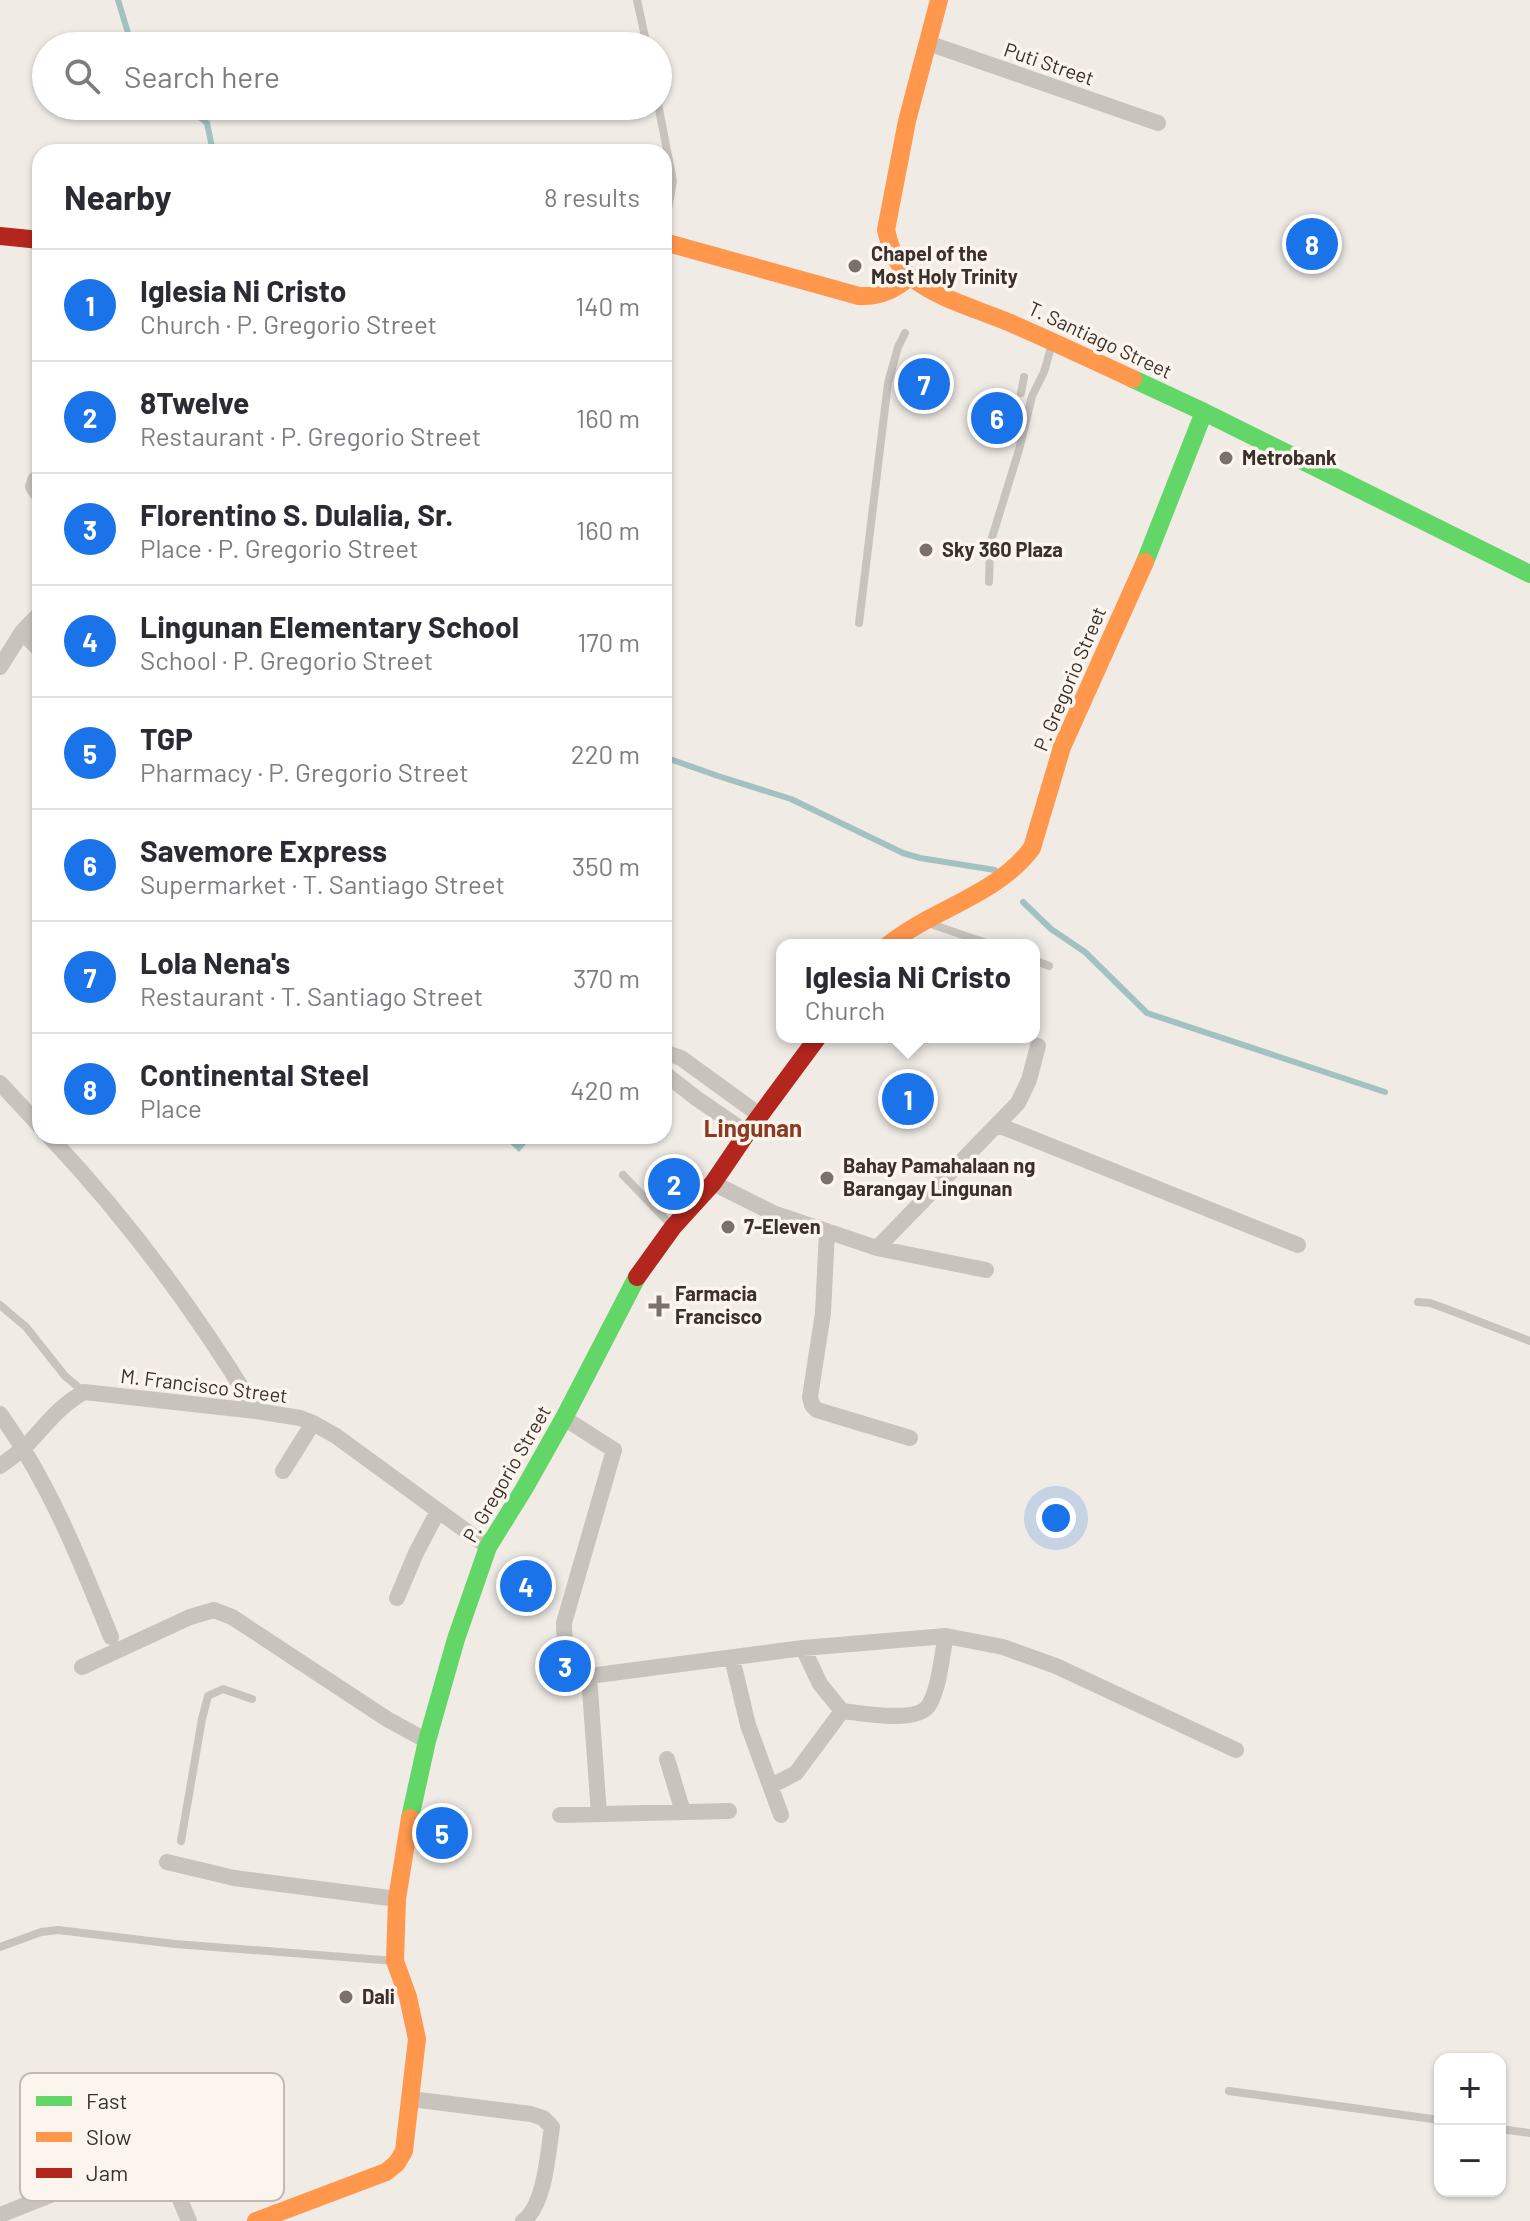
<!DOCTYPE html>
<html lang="en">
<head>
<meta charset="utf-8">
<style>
  :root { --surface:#fff; --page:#f7f7f7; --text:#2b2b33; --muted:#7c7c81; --line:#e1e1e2; --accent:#1a73e8 }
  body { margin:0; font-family:Barlow,sans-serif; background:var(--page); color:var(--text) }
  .controls { position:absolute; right:24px; bottom:24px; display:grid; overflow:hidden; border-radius:16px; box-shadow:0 2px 6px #0004 }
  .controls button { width:72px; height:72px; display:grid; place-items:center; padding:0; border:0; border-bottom:2px solid var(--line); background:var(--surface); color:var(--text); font:40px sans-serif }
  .you { position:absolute; left:1056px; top:1518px; width:28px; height:28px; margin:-20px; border:6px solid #fff; border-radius:50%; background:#1a73e8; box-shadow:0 0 0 12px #1a73e833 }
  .badge { display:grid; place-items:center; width:52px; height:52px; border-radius:50%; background:var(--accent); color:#fff; font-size:26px; font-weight:700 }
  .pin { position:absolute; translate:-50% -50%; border:4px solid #fff; box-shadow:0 2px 8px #0006 }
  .popup { position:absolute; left:776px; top:939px; width:264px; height:104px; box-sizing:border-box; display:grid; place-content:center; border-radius:16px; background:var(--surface); filter:drop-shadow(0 2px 6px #0005); font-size:26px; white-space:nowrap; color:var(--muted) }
  .popup b { font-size:30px; color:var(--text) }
  .popup::after { content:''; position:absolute; left:50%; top:100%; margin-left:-16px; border:16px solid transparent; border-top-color:var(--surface) }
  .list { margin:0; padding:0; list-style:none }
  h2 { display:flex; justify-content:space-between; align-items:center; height:104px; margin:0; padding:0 32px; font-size:34px }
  h2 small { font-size:26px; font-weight:400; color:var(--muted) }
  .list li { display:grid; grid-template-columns:52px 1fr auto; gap:24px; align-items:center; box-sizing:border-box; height:112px; padding:0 32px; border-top:2px solid var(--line) }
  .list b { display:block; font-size:30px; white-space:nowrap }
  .list p { margin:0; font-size:26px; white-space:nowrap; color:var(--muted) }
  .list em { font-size:26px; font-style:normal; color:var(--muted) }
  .icon { flex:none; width:44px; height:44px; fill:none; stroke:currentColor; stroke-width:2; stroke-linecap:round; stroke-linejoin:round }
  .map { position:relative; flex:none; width:1530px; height:2221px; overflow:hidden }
  .search { position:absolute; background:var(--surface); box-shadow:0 2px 6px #0004; left:32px; top:32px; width:640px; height:88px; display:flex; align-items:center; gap:20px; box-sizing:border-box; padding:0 28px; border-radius:44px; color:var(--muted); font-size:30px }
  .panel { position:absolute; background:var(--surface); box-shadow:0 2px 6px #0004; left:32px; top:144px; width:640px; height:1000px; border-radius:24px }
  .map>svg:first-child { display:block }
  .water { fill:#a1c2c1 }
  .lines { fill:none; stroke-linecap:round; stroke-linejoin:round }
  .stream { stroke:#a1c2c1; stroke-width:6 }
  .lane { stroke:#c9c3be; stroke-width:8 }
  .street { stroke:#c9c3be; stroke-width:16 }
  .fast { stroke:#63d668; stroke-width:18 }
  .slow { stroke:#ff974d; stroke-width:18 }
  .jam { stroke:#b3261e; stroke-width:18 }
  .poi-dot { fill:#7a716c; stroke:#fbf5ee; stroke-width:3 }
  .labels { text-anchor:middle; stroke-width:7; stroke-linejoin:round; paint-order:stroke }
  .street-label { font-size:20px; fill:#3b302b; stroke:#fbf5ee }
  .poi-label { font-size:20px; font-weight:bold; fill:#3b302b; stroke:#fbf5ee; text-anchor:start }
  .quarter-label { font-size:24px; font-weight:bold; fill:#8c3b22; stroke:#fbf5ee }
  .key { fill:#fbf5ee; stroke:#c1bab4; stroke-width:2 }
  .key-label { font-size:22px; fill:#3b302b }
</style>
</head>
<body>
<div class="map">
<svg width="1530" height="2221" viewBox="0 0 1530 2221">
  <rect width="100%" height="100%" fill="#f0ebe5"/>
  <path class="water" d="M 507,1136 L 533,1136 L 519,1152 L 505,1139 Z"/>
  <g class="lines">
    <path class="stream" d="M 118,0 L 132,46
      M 186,106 L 207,123 L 213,152
      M 664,757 L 718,776 L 791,799 L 903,853 L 920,858 L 995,870
      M 1023,902 L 1051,929 L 1085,952 L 1147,1013 L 1385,1092"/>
    <path class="lane" d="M 637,0 L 647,46
      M 658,104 L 673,181 L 664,231
      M 1021,393 L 1024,377
      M 989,582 L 990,544 L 1019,450 L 1032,396 L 1044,372 L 1052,344
      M 859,623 L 888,383 L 898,347 L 905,333
      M 928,923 L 992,945
      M 1034,960 L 1049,966
      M 623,1175 L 673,1227
      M 1418,1302 L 1430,1303 L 1444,1308 L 1530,1341
      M 0,1305 L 26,1327 L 65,1376 L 84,1392
      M 181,1841 L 202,1719 L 208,1696 L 223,1689 L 252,1699
      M 0,1947 L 41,1932 L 58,1930 L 175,1944 L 395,1961
      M 1229,2091 L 1440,2120
      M 1500,2129 L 1530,2133"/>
    <path class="street" d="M 928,43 L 1158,123
      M 40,476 L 35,480 L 33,487 L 40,497
      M 22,632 L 40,650
      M 0,667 L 22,632 L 40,613
      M 664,1052 L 681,1058 L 761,1116
      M 664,1073 L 696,1098 L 747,1133
      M 0,1083 L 40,1126
      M 998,1125 L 1298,1245
      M 49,1136 C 127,1219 197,1313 256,1411
      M 713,1183 L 773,1213 L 877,1248 L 986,1270
      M 827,1231 L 823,1313 L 810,1397 L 812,1405 L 817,1410 L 910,1438
      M 877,1248 L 1018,1103 L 1029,1080 L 1038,1046
      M 0,1414 C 49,1482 80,1560 111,1637
      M 564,1418 L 614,1450 L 564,1623 C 564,1645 566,1667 589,1676 L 803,1648 L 946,1636 L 1003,1647 L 1056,1666 L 1236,1750
      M 0,1466 C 9,1459 19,1453 26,1446 C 45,1426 59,1406 84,1392 L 256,1411 L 300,1418 L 313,1423 L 336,1436 L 488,1547
      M 283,1471 L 313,1423
      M 397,1598 L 416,1553 L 438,1511
      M 803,1648 L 820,1684 L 842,1711 C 860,1713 918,1724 929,1705 C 940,1686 941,1658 946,1636
      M 732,1658 L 748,1725 L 781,1815
      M 82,1667 L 190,1617 L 214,1610 L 232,1617 L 387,1719 L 427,1741
      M 589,1676 L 599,1814
      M 667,1759 L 683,1812
      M 771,1786 L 796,1773 L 842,1711
      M 560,1815 L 729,1811
      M 167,1862 L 234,1878 L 397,1899
      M 411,2099 L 531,2114 L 543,2118 L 552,2127 C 548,2152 545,2206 523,2221
      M 140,2104 L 189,2221
      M 0,2215 L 159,2152"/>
    <path class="fast" d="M 1133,379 L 1204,412 L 1530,574
      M 1145,562 L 1204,412
      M 410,1818 L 427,1741 L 456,1639 L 488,1547 L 524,1489 L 564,1418 L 637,1277"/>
    <path class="slow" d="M 939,0 L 907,121 L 886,230 C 890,248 897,267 912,278 C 939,299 977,309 1008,322 C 1050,340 1092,360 1133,379
      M 664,242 L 859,296 C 881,297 893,290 910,277
      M 888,945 C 934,908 996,896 1032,848 L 1062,747 L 1145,562
      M 256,2221 L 386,2172 L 397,2163 L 404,2151 L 417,2039 L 408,1997 L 395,1961 L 397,1899 L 410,1818"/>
    <path class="jam" d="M 0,236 L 40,240
      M 637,1277 L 673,1227 L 713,1183 L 747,1133 L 818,1037"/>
  </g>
  <g class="poi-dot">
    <circle cx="855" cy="266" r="8"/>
    <circle cx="1226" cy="458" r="8"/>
    <circle cx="926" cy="550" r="8"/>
    <circle cx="827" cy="1178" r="8"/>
    <circle cx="728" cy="1227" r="8"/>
    <path d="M655 1294h8v8h8v8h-8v8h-8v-8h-8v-8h8z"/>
    <circle cx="346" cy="1997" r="8"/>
  </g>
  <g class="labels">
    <g class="street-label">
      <text transform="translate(1049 64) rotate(19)" y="7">Puti Street</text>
      <text transform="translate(1100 340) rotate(25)" y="7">T. Santiago Street</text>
      <text transform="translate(1070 679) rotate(-67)" y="7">P. Gregorio Street</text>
      <text transform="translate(204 1386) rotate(7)" y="7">M. Francisco Street</text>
      <text transform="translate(507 1474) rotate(-60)" y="7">P. Gregorio Street</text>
    </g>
    <g class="poi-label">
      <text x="871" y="261">Chapel of the<tspan x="871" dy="23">Most Holy Trinity</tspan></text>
      <text x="1242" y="465">Metrobank</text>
      <text x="942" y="557">Sky 360 Plaza</text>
      <text x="843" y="1173">Bahay Pamahalaan ng<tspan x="843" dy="23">Barangay Lingunan</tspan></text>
      <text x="744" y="1234">7-Eleven</text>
      <text x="675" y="1301">Farmacia<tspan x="675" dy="23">Francisco</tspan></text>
      <text x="362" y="2004">Dali</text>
    </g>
    <g class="quarter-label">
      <text x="753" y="1137">Lingunan</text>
    </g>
  </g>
  <rect x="20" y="2073" width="264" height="128" rx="12" class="key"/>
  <rect x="36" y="2096" width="36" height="10" fill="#63d668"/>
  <rect x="36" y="2132" width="36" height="10" fill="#ff974d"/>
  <rect x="36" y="2168" width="36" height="10" fill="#b3261e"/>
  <g class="key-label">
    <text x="86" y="2109">Fast</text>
    <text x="86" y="2145">Slow</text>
    <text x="86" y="2181">Jam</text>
  </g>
</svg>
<div class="controls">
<button>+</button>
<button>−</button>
</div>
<div class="you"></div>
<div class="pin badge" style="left:908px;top:1099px">1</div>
<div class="popup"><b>Iglesia Ni Cristo</b>Church</div>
<div class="pin badge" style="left:674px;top:1184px">2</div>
<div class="pin badge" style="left:565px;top:1666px">3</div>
<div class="pin badge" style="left:526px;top:1586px">4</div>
<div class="pin badge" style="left:442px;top:1833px">5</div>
<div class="pin badge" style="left:997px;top:418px">6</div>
<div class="pin badge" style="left:924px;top:384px">7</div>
<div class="pin badge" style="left:1312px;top:244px">8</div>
<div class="search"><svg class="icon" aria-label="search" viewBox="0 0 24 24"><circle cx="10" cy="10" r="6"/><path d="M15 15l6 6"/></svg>Search here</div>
<section class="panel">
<h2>Nearby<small>8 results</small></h2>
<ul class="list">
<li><span class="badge">1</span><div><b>Iglesia Ni Cristo</b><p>Church · P. Gregorio Street</p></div><em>140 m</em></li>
<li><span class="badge">2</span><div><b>8Twelve</b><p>Restaurant · P. Gregorio Street</p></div><em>160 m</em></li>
<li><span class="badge">3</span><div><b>Florentino S. Dulalia, Sr.</b><p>Place · P. Gregorio Street</p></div><em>160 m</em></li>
<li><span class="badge">4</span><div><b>Lingunan Elementary School</b><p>School · P. Gregorio Street</p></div><em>170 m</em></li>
<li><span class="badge">5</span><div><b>TGP</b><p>Pharmacy · P. Gregorio Street</p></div><em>220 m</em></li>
<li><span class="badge">6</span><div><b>Savemore Express</b><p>Supermarket · T. Santiago Street</p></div><em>350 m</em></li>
<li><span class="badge">7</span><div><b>Lola Nena's</b><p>Restaurant · T. Santiago Street</p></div><em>370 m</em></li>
<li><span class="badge">8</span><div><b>Continental Steel</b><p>Place</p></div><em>420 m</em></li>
</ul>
</section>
</div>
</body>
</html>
